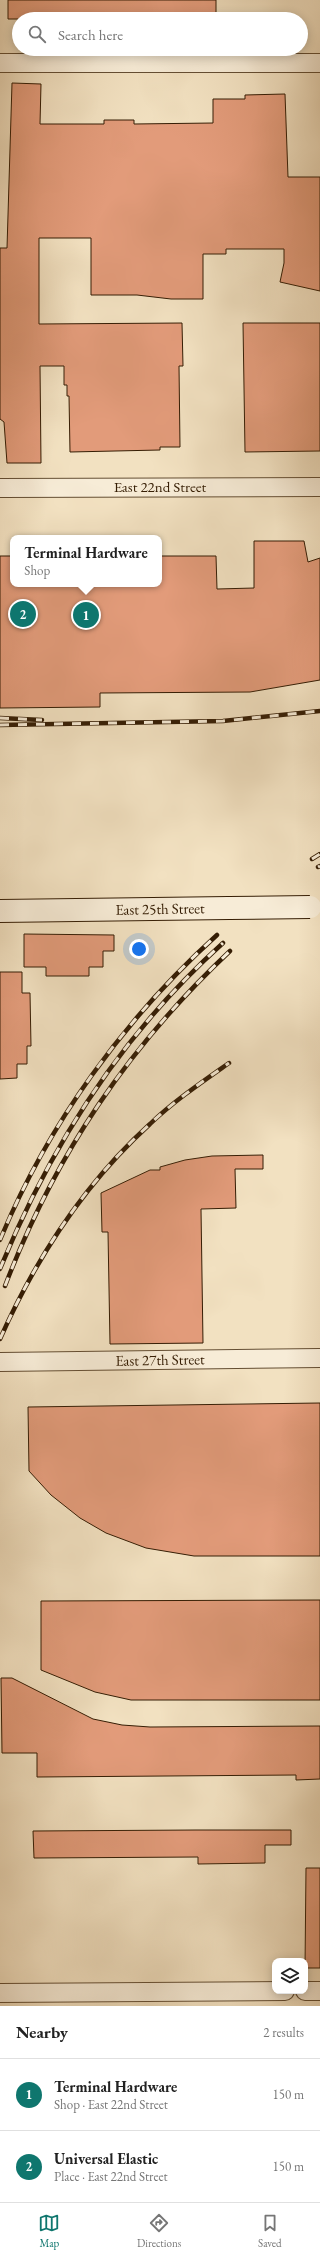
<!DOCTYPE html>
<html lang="en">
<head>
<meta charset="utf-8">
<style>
  :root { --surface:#fff; --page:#f2f2f2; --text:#222; --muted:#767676; --line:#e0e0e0; --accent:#0f766e }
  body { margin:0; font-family:"EB Garamond",serif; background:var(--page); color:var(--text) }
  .controls { position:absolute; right:12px; bottom:12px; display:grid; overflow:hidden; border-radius:8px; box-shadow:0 2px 10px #0003 }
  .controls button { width:36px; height:36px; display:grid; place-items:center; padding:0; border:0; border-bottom:1px solid var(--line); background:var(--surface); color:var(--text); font:20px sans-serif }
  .you { position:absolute; left:139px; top:949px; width:14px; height:14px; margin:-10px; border:3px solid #fff; border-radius:50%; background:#1a73e8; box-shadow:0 0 0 6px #1a73e833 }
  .badge { display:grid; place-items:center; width:26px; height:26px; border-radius:50%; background:var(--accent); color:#fff; font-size:13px; font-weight:700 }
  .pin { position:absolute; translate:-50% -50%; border:2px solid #fff; box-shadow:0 1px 4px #0006 }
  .popup { position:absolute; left:10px; top:535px; width:152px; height:52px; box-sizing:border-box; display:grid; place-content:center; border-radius:8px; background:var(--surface); filter:drop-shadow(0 1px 3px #0005); font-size:13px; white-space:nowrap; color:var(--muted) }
  .popup b { font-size:15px; color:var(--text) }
  .popup::after { content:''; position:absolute; left:50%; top:100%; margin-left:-8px; border:8px solid transparent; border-top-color:var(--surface) }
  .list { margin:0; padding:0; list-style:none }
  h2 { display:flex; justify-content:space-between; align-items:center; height:52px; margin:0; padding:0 16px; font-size:17px }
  h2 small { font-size:13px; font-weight:400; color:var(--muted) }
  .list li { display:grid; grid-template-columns:26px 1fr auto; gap:12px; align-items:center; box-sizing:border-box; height:72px; padding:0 16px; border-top:1px solid var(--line) }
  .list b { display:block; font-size:15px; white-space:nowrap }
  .list p { margin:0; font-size:13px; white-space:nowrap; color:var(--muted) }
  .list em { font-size:13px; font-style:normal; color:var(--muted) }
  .icon { flex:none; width:22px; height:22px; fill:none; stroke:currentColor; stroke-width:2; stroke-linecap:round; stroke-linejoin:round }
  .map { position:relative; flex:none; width:320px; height:2006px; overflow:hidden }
  .search { position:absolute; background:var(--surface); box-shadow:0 2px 10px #0003; left:12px; right:12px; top:12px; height:44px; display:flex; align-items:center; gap:10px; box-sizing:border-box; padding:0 14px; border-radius:22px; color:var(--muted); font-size:15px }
  .sheet { height:196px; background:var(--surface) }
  nav { display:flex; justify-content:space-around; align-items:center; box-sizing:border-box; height:56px; border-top:1px solid var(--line); background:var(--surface); font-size:11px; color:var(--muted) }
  nav a { display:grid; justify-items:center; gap:2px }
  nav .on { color:var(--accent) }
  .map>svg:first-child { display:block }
  .building { fill:#e29b7a; stroke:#351d04 }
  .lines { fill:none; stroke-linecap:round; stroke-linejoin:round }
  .street-casing { stroke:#644e33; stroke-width:20 }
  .secondary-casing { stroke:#351d04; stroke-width:24 }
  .street { stroke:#f7ecd7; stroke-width:18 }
  .secondary { stroke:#f7ecd7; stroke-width:22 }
  .rail-casing { stroke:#351d04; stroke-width:4.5 }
  .rail { stroke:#f7ecd7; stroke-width:3; stroke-dasharray:9; stroke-linecap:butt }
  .secondary-bridge-casing { stroke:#351d04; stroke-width:24; stroke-linecap:butt }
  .secondary-bridge { stroke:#f7ecd7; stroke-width:22 }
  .labels { text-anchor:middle; stroke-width:3; stroke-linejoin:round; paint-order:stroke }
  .street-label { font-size:15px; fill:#351d04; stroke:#f7ecd7 }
</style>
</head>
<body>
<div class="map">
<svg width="320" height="2006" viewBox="0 0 320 2006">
  <rect width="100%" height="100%" fill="#f2e1c1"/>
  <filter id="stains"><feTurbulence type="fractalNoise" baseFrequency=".005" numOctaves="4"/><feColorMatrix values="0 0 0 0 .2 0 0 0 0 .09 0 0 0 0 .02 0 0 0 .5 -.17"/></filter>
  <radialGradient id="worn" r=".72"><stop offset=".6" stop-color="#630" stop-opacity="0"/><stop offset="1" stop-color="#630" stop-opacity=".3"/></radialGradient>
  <path class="building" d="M 8,0 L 216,0 L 216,19 L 8,19 Z
    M 12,83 L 41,84 L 40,124 L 104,124 L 104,120 L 134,120 L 134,124 L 213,123 L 213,99 L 245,99 L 245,95 L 285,94 L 288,177 L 320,177 L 320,291 L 280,282 L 284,263 L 284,249 L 226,249 L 226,254 L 203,254 L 203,299 L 171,299 L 137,295 L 91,295 L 91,238 L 39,238 L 39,324 L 182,323 L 183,366 L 179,366 L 180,447 L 160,447 L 160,450 L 70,452 L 69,396 L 67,396 L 67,385 L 64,385 L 64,366 L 40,366 L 41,463 L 7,463 L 4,422 L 0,419 L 0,248 L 7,248 Z
    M 243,323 L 320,323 L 320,451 L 245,452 Z
    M 254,541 L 304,541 L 308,562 L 320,558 L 320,680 L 250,692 L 100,693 L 100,707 L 0,708 L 0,556 L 13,556 L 13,584 L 159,584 L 159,556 L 216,556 L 217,589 L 254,588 Z
    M 24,934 L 114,935 L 114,951 L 103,951 L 103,967 L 89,967 L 89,976 L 46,976 L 46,967 L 24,967 Z
    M 0,972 L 22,972 L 22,993 L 30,993 L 31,1046 L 27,1046 L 27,1064 L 17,1064 L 17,1078 L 0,1079 Z
    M 263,1155 L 263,1169 L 235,1169 L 236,1208 L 201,1209 L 203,1343 L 110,1344 L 108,1232 L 102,1232 L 101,1193 L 150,1170 L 160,1170 L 160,1167 L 185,1160 L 212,1156 Z
    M 320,1403 L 320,1556 L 194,1556 L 146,1548 L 106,1533 L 80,1518 L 51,1495 L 29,1471 L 28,1407 Z
    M 320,1600 L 320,1700 L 131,1700 L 95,1692 L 41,1670 L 41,1601 Z
    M 1,1678 L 12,1678 L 93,1719 L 122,1725 L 150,1727 L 320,1726 L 320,1779 L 296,1780 L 296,1775 L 37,1777 L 37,1753 L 2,1753 Z
    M 195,1830 L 291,1830 L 291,1845 L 265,1845 L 265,1863 L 198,1864 L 198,1857 L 34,1858 L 33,1831 Z
    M 306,1868 L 320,1868 L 320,1968 L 305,1968 Z"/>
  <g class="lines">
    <defs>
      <path id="street" d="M 0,63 L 320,63
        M 0,488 L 320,487
        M 0,1362 L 320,1358
        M 305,1991 L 320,1991
        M 0,1993 L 285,1991"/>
      <path id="secondary" d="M 0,911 L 229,908"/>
    </defs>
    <use href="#street" class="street-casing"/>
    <use href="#secondary" class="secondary-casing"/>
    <use href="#street" class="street"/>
    <use href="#secondary" class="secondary"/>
    <defs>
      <path id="rail" d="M 0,718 L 42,720
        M 0,725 L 223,721 L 320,711
        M 312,859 L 320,854
        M 318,867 L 320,866
        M 0,1240 C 48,1124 124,1019 217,935
        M 0,1269 C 51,1144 123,1033 223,943
        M 5,1286 C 55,1155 128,1047 230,951
        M 0,1339 C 36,1258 84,1184 150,1124 C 174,1101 202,1082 229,1063"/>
    </defs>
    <use href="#rail" class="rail-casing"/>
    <use href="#rail" class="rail"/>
    <defs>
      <path id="secondary-bridge" d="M 229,908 L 310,907"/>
    </defs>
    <use href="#secondary-bridge" class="secondary-bridge-casing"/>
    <use href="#secondary-bridge" class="secondary-bridge"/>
  </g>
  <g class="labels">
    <g class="street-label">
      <text x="160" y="492">East 22nd Street</text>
      <text transform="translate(160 909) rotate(-1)" y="5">East 25th Street</text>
      <text transform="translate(160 1360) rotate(-1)" y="5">East 27th Street</text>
    </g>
  </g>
  <rect width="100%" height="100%" filter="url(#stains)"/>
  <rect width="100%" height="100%" fill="url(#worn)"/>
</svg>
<div class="controls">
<button><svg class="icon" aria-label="layers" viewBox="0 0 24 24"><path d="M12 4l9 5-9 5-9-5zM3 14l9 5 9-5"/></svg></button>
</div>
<div class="you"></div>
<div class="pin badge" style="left:86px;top:615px">1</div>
<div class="popup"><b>Terminal Hardware</b>Shop</div>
<div class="pin badge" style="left:23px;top:614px">2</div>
<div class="search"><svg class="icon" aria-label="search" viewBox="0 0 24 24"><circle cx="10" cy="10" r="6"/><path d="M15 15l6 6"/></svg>Search here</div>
</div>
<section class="sheet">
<h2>Nearby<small>2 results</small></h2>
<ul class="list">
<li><span class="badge">1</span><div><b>Terminal Hardware</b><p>Shop · East 22nd Street</p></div><em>150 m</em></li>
<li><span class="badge">2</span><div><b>Universal Elastic</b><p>Place · East 22nd Street</p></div><em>150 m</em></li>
</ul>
</section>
<nav>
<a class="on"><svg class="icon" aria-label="map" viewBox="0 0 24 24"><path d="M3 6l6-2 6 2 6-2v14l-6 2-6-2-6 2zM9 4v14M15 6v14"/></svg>Map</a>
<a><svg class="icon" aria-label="directions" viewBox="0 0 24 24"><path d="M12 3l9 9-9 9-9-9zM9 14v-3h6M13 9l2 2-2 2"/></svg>Directions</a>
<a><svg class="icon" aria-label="saved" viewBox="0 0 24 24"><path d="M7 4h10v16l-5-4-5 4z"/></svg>Saved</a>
</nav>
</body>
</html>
